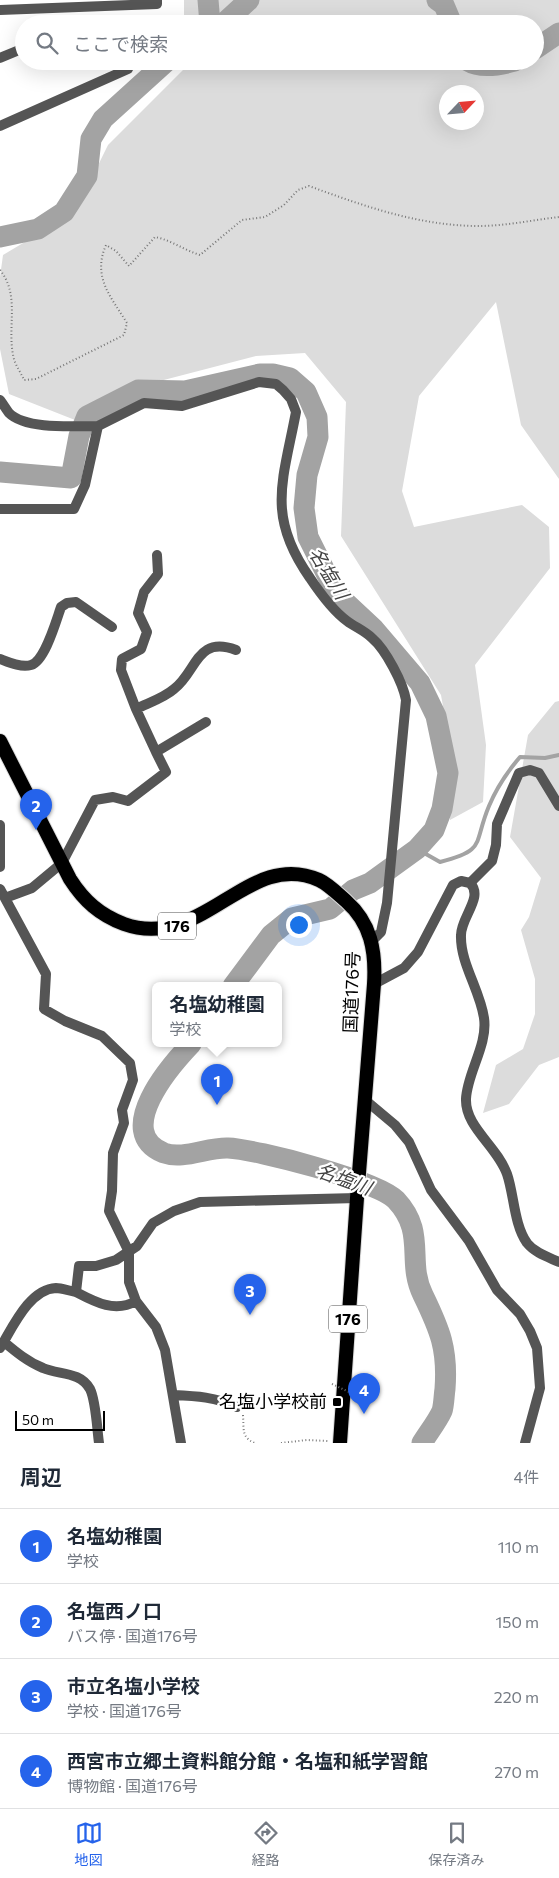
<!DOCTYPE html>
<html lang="ja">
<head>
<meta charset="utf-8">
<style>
  :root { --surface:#fff; --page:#f6f6f7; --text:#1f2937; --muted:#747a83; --line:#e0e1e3; --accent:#2563eb }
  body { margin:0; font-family:Commissioner,"Noto Sans JP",sans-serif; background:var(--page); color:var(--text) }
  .compass { position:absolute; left:439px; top:85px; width:45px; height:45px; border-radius:50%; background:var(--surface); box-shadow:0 5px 20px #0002; rotate:64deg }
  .scale { position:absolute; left:15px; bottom:12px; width:90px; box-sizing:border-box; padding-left:5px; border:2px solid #000; border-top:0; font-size:14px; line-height:18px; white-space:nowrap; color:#000; -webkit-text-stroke:4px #fff; paint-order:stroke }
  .you { position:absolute; left:298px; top:924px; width:18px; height:18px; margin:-12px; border:4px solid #fff; border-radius:50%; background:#1a73e8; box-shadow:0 0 0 8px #1a73e833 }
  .badge { display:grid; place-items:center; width:32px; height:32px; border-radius:50%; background:var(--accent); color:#fff; font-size:16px; font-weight:700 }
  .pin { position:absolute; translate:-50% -41px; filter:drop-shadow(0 1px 2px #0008) }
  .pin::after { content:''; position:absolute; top:26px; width:18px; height:15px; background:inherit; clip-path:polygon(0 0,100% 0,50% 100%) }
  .popup { position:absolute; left:152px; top:982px; width:130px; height:65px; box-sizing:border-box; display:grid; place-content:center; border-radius:8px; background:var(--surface); filter:drop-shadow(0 1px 4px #0005); font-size:16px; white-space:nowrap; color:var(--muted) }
  .popup b { font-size:19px; color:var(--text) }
  .popup::after { content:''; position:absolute; left:50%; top:100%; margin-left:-10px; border:10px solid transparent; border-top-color:var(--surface) }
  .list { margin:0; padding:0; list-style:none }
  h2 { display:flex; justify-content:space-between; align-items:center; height:65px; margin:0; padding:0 20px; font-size:21px }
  h2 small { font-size:16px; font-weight:400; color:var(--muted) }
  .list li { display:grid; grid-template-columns:32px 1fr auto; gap:15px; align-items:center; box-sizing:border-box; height:75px; padding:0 20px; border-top:1px solid var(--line) }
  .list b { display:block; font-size:19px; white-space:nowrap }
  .list p { margin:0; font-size:16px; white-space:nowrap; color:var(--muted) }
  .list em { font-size:16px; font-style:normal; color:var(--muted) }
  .icon { flex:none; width:28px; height:28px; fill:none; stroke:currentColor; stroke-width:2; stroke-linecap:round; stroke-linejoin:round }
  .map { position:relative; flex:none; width:559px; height:1443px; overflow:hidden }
  .search { position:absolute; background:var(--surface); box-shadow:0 5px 20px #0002; left:15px; right:15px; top:15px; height:55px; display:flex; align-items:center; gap:12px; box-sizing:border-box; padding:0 18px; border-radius:28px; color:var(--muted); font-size:19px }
  .sheet { height:365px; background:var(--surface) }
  nav { display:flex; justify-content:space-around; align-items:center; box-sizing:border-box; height:70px; border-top:1px solid var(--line); background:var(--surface); font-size:14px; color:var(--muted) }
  nav a { display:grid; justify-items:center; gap:2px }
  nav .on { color:var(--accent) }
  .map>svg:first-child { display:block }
  .green { fill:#dcdcdc; fill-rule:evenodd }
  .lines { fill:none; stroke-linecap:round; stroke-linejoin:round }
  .stream { stroke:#a3a3a3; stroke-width:4 }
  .river { stroke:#a3a3a3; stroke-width:21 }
  .trunk-casing { stroke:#dbdbdb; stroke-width:16 }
  .path { stroke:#777; stroke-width:2; stroke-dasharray:1 2.5; stroke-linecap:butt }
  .minor { stroke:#555; stroke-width:10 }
  .tertiary { stroke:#555; stroke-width:10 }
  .trunk { stroke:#000; stroke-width:14 }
  .path-bridge { stroke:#777; stroke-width:2; stroke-dasharray:1 2.5; stroke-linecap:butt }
  .poi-dot { fill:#000; stroke:#fff; stroke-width:2 }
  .labels { text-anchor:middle; stroke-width:4.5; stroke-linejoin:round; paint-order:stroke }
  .shield { fill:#fff; stroke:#4c4c4c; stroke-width:1 }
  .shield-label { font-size:16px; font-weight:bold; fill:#000 }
  .street-label { font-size:18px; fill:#000; stroke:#fff }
  .poi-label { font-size:18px; fill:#000; stroke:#fff; text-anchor:end }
  .water-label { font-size:19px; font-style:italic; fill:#444; stroke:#fff }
</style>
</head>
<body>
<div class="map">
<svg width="559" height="1443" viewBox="0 0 559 1443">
  <rect width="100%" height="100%" fill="#fff"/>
  <path class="green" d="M 184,0 L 559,0 L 559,479 L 521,425 L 496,302 L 419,396 L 402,491 L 414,527 L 522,505 L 549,527 L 550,568 L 475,665 L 486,745 L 483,802 L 450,820 L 452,757 L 441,695 L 341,536 L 346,402 L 305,353 L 256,356 L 133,388 L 75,420 L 9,394 L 0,349 L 0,277 L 3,255 L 75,212 L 108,145 L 185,68 L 185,61 L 535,61 L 535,24 L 184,24 ZM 446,92 L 476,92 L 476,122 L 446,122 Z
    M 559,701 L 559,1057 L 539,1065 L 509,1104 L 483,1113 L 496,1065 L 523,1049 L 535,1014 L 535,979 L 521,930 L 529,917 L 541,878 L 510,837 L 528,735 L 555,702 Z"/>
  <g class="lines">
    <path class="stream" d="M 417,849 L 440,862 C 487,850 473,844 489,806 C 496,789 508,771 520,757 L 545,758 L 559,755"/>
    <path class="river" d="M 208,0 L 210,24
      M 437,0 L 444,5 L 452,24
      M 223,24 L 249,0
      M 535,49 L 559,33
      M 468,61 C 481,69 501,65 515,61
      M 0,237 L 38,229 L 64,212 L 87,176 L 91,139 L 103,119 L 167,61
      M 0,472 L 71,478 L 79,436 L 87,416 L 138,390 L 185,391 L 260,374 L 273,374 L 290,378 L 306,392 L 317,417 L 318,437 L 307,475 L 304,508 L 308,537 L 331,583 L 344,601 L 374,629 L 420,683 L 436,716 L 448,773 L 442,809 L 434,830 L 417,849 L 370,883 L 353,890 L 330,909 L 292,918 L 271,935 L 233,986
      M 191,1044 C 171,1065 112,1132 164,1153 C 183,1160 208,1147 228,1148 C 256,1149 378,1181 396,1200 C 427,1233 406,1261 423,1295 C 440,1330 448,1349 445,1389 C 444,1395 444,1405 442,1411 C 437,1422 428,1433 422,1443"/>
    <defs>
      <path id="trunk" d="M 0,741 L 70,879 C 84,901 100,915 124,924 C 203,952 248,848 319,880 C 328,884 338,894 346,901 C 371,923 376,951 374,984 L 357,1198 L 340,1443"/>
    </defs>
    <use href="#trunk" class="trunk-casing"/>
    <path class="path" d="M 0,270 C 21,296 6,329 14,359 C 16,366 21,373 24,380 L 36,379 L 124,335 L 127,323 C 111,297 92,277 106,245 L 116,251 L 129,266 L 155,237 C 171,240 184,250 200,255 L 242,220 L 265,217 L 284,205 L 298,190 L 309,186 C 364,206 419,226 479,226 C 505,226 533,220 559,217
      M 358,1393 L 377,1394
      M 243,1415 C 244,1428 241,1438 255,1443
      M 281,1443 L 307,1440 L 328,1441"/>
    <path class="minor" d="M 0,10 L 157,4 L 157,0
      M 0,58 L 24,48
      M 0,126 L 128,69
      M 0,400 C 3,404 6,409 9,413 C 26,430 75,426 98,426
      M 0,509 L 74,509 L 85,485 L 98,426 L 144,403 L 182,406 L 259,382 L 276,384 L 283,390 L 291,399 L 296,412 C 283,481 266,516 310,578 C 320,593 332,610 347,621 C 355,627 365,631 372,638 C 386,650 403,683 406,700 L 387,903 L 381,932 L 372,941
      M 0,659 C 8,662 21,668 31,665 C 45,661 56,621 61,607 L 67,603 L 76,602 L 112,627
      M 136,709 L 121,670 L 122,659 L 141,649 L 147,632 L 138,613 L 144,592 L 158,574 L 157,555
      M 156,752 L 136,709 C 148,703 164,698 174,689 C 197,672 196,635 236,650
      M 0,825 L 0,867
      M 470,883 L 492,861 L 496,845 L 497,824 L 519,773 L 530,770 L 539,773 L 559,806
      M 0,889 L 46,974 L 44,1009 L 65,1021 L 102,1036 L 130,1063 L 133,1080 L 122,1110 L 124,1123 L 113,1153 L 112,1191 L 109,1211 L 129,1252 L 129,1282 L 136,1301 L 156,1327 L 165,1350 L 181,1443
      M 5,898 L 32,888 L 62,863 L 95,800 L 113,797 L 128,801 L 166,772 L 156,752 L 206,722
      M 364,1099 L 395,1125 L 409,1142 L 431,1190 L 469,1241 L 497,1290 L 520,1314 L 530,1331 L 537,1348 L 540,1388 L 525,1443
      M 76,1292 C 95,1302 115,1313 136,1301
      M 4,1342 C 16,1352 28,1362 43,1368 C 59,1375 80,1371 90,1389 C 96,1401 97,1429 99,1443
      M 0,1348 C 12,1329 29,1289 56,1288 C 62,1288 69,1291 76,1292 L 79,1266 L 96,1266 L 116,1260 L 137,1246 L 153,1223 L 174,1211 L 200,1202 L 357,1198
      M 173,1395 C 196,1396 216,1397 237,1407"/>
    <path class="tertiary" d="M 374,984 L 404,968 L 418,952 L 453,885 L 461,881 L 470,883 C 484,897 461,917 461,935 C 460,963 480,990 484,1018 C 488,1045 467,1073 466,1099 C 465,1127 497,1146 507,1174 C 514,1194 514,1225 527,1243 C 535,1253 548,1257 559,1262"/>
    <use href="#trunk" class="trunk"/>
    <path class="path-bridge" d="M 332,1384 L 351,1393 L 358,1393"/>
  </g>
  <rect class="poi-dot" x="332" y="1397" width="10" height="10" rx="2.5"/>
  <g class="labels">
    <g class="shield">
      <rect x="158" y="912.5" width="38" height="27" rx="4"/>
      <rect x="329" y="1305.5" width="38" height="27" rx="4"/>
    </g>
    <g class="shield-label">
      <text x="177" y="932">176</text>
      <text x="348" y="1325">176</text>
    </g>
    <g class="street-label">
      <text transform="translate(352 992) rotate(-88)" y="6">国道176号</text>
    </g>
    <g class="poi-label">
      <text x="327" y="1408">名塩小学校前</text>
    </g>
    <g class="water-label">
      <text transform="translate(329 573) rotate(59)" y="7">名塩川</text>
      <text transform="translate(344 1179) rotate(20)" y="7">名塩川</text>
    </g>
  </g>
</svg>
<svg class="compass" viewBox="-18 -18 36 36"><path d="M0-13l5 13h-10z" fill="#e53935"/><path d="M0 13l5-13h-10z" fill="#747a83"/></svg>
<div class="scale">50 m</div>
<div class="you"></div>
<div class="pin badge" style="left:217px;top:1105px">1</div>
<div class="popup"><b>名塩幼稚園</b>学校</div>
<div class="pin badge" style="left:36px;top:830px">2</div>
<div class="pin badge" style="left:250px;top:1315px">3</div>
<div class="pin badge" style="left:364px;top:1414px">4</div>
<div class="search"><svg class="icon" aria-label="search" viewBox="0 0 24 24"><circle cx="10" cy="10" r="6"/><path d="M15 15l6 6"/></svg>ここで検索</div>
</div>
<section class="sheet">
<h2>周辺<small>4件</small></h2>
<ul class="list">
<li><span class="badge">1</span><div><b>名塩幼稚園</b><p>学校</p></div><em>110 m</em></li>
<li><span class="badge">2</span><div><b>名塩西ノ口</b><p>バス停 · 国道176号</p></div><em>150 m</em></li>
<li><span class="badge">3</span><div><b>市立名塩小学校</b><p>学校 · 国道176号</p></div><em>220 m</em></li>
<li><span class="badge">4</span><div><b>西宮市立郷土資料館分館・名塩和紙学習館</b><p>博物館 · 国道176号</p></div><em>270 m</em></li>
</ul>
</section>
<nav>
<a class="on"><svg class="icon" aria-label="map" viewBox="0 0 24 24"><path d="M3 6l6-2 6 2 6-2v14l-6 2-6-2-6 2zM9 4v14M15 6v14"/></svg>地図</a>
<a><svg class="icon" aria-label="directions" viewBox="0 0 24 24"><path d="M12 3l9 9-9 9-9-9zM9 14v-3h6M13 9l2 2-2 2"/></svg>経路</a>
<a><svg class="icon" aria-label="saved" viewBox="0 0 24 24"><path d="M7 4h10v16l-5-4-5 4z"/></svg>保存済み</a>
</nav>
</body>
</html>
